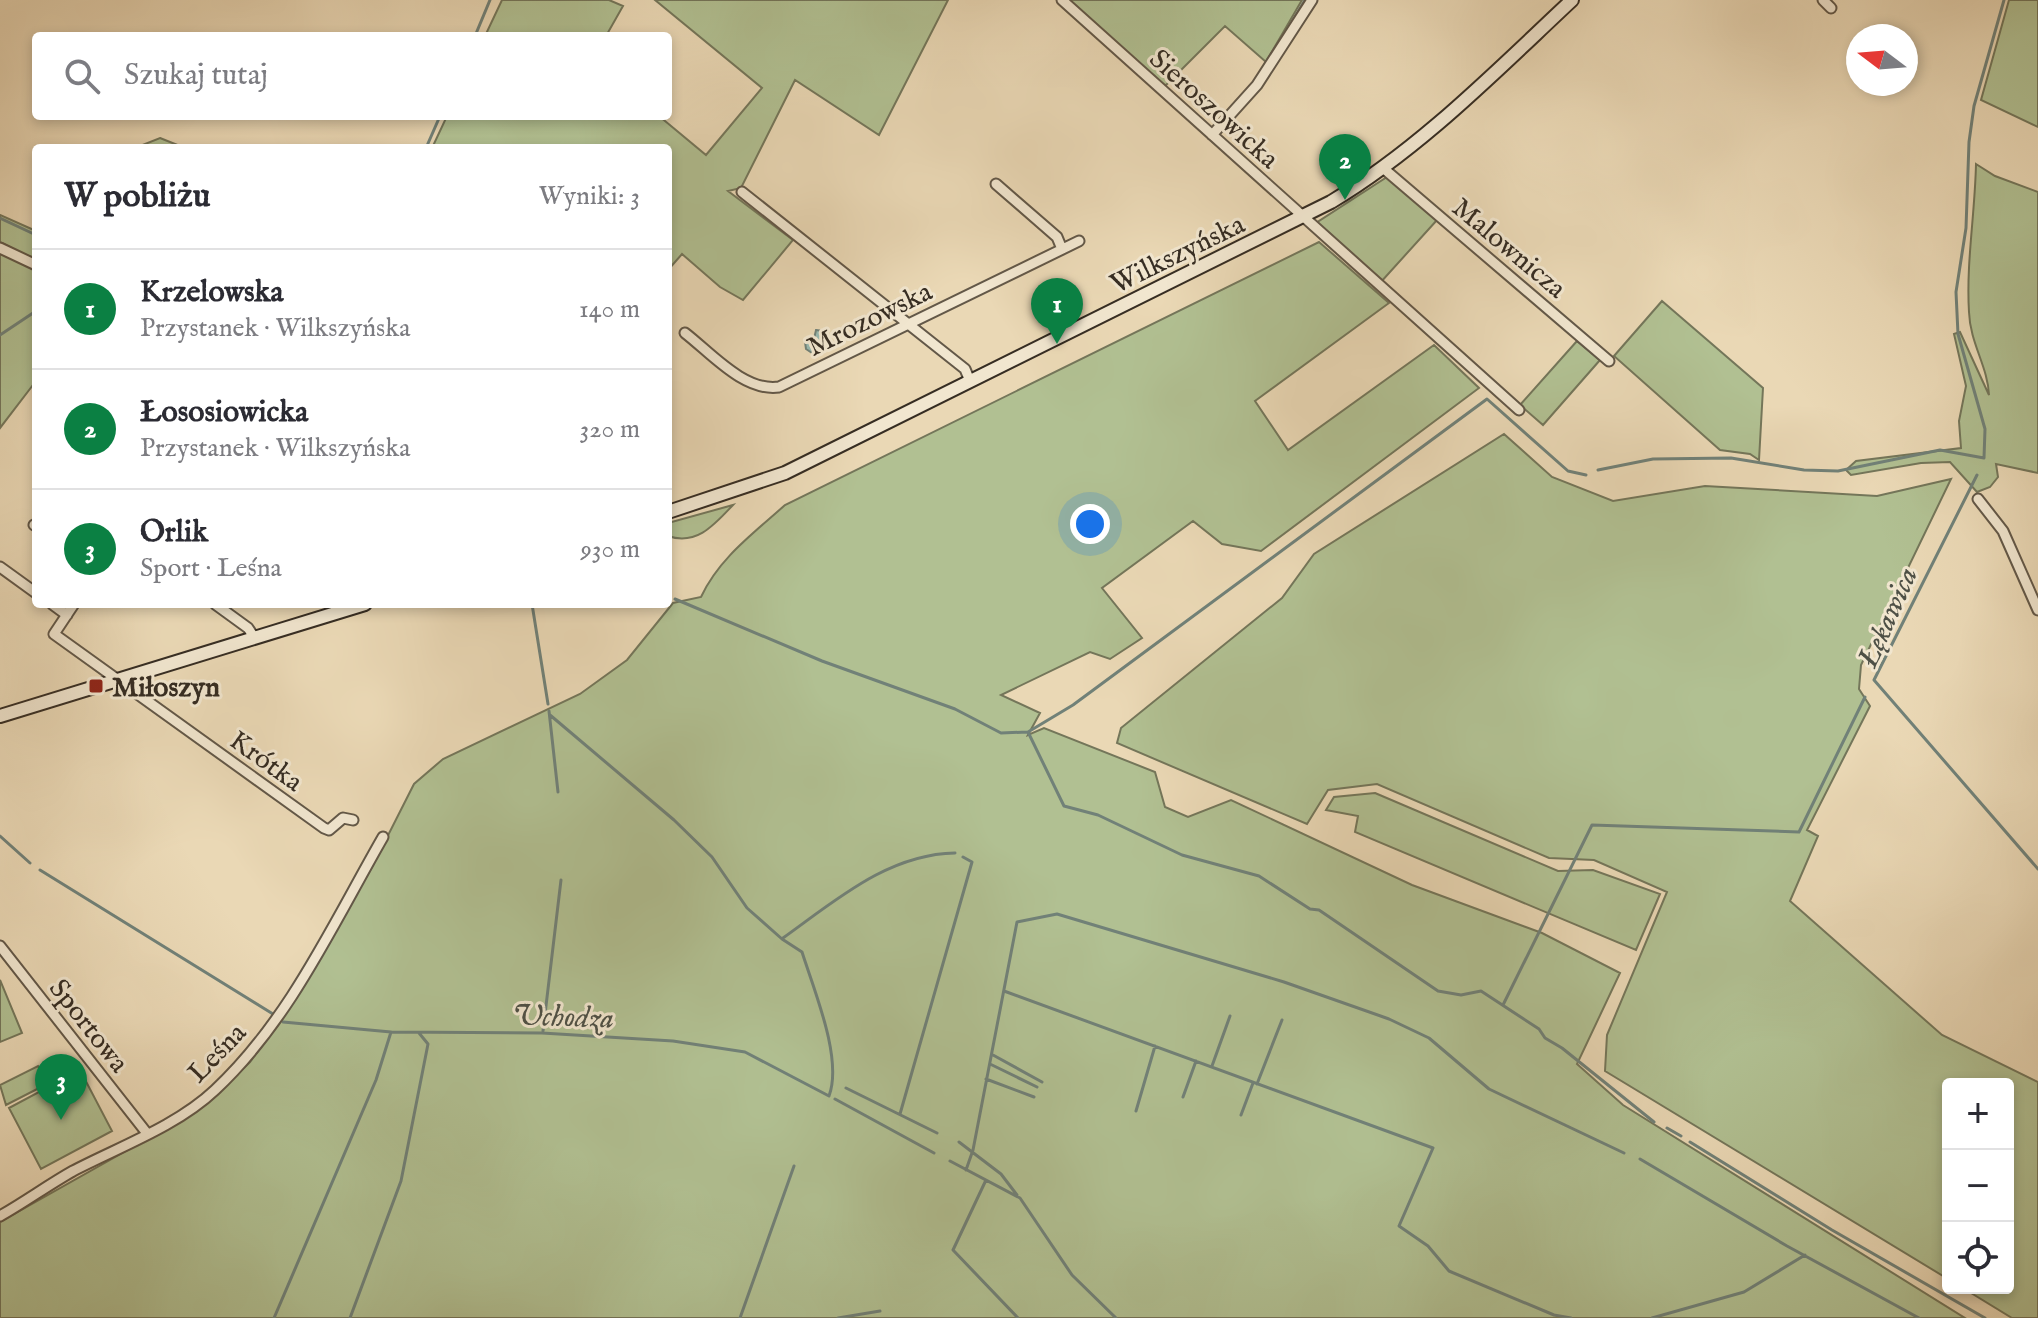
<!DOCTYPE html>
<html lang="pl">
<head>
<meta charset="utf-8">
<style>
  :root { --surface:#fff; --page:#f7f7f7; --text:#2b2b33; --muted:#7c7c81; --line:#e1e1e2; --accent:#0b8043 }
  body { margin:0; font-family:"IM FELL English",serif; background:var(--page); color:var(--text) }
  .controls { position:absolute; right:24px; bottom:24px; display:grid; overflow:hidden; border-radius:8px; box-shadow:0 4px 12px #0003 }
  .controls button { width:72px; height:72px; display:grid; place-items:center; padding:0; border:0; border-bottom:2px solid var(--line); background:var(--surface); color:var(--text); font:40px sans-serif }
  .compass { position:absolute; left:1846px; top:24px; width:72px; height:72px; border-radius:50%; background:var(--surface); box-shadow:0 4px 12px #0003; rotate:286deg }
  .you { position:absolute; left:1090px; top:524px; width:28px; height:28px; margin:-20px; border:6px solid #fff; border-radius:50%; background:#1a73e8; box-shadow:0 0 0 12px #1a73e833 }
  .badge { display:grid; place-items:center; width:52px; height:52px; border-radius:50%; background:var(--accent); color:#fff; font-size:26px; font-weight:700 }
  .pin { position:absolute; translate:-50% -66px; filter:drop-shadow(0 2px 4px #0008) }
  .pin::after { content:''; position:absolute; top:42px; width:28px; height:24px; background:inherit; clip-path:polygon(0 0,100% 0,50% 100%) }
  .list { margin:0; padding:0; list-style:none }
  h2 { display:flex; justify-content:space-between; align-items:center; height:104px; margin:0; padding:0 32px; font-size:34px }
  h2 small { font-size:26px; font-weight:400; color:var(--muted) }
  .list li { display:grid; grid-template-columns:52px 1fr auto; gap:24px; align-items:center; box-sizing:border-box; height:120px; padding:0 32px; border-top:2px solid var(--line) }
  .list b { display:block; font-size:30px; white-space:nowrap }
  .list p { margin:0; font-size:26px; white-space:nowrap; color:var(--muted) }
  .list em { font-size:26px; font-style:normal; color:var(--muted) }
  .icon { flex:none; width:44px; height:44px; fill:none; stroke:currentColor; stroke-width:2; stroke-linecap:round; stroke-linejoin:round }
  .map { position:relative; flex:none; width:2038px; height:1318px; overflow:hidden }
  .search { position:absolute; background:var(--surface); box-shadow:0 4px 12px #0003; left:32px; top:32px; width:640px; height:88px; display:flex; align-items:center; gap:20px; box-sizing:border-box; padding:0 28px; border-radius:8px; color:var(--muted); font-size:30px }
  .panel { position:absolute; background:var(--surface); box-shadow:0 4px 12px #0003; left:32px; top:144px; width:640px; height:464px; border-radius:8px }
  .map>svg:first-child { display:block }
  .green { fill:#b1c092; stroke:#74765a; stroke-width:2 }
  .water { fill:#98b9b0; stroke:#718178; stroke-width:2 }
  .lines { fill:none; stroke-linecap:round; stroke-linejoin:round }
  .stream { stroke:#718178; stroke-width:3 }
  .street-casing { stroke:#635848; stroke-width:13 }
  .secondary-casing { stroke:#362d23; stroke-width:16 }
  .street { stroke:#f1e6cf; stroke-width:9 }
  .secondary { stroke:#f1e6cf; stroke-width:12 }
  .poi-dot { fill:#8f2418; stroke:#f1e6cf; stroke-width:3 }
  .labels { text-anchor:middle; stroke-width:6; stroke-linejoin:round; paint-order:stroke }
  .street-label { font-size:28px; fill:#362d23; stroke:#f1e6cf }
  .poi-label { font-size:28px; font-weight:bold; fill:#362d23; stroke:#f1e6cf; text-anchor:start }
  .water-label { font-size:30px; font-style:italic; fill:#4e5046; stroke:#f1e6cf }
</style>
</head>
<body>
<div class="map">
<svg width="2038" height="1318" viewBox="0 0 2038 1318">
  <rect width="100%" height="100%" fill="#ead8b5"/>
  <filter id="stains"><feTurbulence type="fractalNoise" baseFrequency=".0025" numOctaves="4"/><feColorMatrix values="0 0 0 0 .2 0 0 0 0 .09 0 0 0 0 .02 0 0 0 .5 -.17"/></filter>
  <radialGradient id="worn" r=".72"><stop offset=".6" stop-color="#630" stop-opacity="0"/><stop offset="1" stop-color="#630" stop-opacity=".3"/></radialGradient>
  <path class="green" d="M 502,0 L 609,0 L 623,6 L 606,36 L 485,36 Z
    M 655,0 L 948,0 L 879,135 L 795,80 L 741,188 L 728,191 L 793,240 L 743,300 L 720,287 L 682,254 L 668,270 L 668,148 L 432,148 L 447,116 L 659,116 L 706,155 L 762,88 Z
    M 1068,0 L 1302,0 L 1266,62 L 1225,26 L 1164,87 Z
    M 2009,0 L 2038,0 L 2038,127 L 1981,100 Z
    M 160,138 L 185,148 L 135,148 Z
    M 1976,164 L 1995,176 L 2038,192 L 2038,473 L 1996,464 L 1998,477 L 1990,487 L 1977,492 L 1950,462 L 1921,463 L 1851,475 L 1846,470 L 1856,461 L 1961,448 L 1959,421 L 1966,386 L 1954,334 L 1960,332 L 1989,395 C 1988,367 1970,343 1969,312 C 1966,263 1975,214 1976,164 Z
    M 1387,177 L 1437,220 L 1380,283 L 1316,223 Z
    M 0,215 L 36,231 L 36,261 L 0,242 Z
    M 1319,242 L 1389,303 L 1255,401 L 1288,450 L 1434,345 L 1479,388 L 1261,551 L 1222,544 L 1193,521 L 1102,588 L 1142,638 L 1110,659 L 1090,652 L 1001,695 L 1040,713 L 1028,735 L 1044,728 L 1155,772 L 1165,807 L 1188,817 L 1231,800 L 1412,885 L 1542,933 L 1620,973 L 1577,1064 L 1623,1105 L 1965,1318 L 0,1318 L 0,1222 L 188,1116 L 219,1092 L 250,1062 L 283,1017 L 372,867 L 414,784 L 443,759 L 580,694 L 627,660 L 673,603 L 701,597 C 719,558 754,533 785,505 Z
    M 0,253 L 36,270 L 36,381 L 0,428 Z
    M 1662,301 L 1763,388 L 1759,460 L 1750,454 L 1720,450 L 1614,356 Z
    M 1577,341 L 1600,360 L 1543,425 L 1520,405 Z
    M 1504,434 L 1552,477 L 1613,501 L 1705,486 L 1877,496 L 1951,479 L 1861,665 L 1859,689 L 1870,706 L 1807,830 L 1818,836 L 1790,901 L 1942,1035 L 2038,1082 L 2038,1318 L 2012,1318 L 1963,1288 L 2008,1288 L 2008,1084 L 1948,1084 L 1948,1279 L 1605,1071 L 1607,1035 L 1667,892 L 1594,860 L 1549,858 L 1377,784 L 1328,790 L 1307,824 L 1117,743 L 1121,728 L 1282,598 L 1314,554 Z
    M 733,505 C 715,524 697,546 668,536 L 668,523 Z
    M 1375,793 L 1558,871 L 1593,870 L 1660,894 L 1636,950 L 1355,832 L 1358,816 L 1326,810 L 1334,797 Z
    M 0,980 L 22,1033 L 0,1042 Z
    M 38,1066 L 47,1084 L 6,1105 L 0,1085 Z
    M 80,1070 L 112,1131 L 41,1169 L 9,1108 Z"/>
  <path class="water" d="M 816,330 L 823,331 L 829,342 L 815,355 L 806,349 L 805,342 L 814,339 Z"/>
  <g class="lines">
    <path class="stream" d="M 1285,34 L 1305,0
      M 475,36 L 490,0
      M 149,148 L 152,148
      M 426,148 L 440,116
      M 0,218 L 36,235
      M 0,335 L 36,311
      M 1598,470 L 1653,459 L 1731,458 L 1804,470 L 1838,471 L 1940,450 L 1984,458 L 1985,429 L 1958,334 L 1956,292 L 1966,228 L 1969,142 L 1974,106 L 2004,0
      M 1977,475 L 1874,680 L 2038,869
      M 675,599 L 822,661 L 955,709 L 1001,733 L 1028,732 L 1064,806 L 1098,815 L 1182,855 L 1259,876 L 1310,909 L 1319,910 L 1438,991 L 1461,995 L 1481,991 L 1539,1029 L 1545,1038 L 1562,1048 L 1654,1122
      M 532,604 L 548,704
      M 549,711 L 558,792
      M 1028,732 L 1073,705 L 1487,399 L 1568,471 L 1586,475
      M 0,836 L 30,863
      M 40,870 L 273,1014
      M 783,938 C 835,901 888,854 955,853
      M 1004,991 L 1433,1148 L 1399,1226 L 1428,1246 L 1449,1271 L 1554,1315 L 1571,1318
      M 1503,1005 L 1592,825 L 1799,832 L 1865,697
      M 283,1022 L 391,1032 L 542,1033 L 673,1041 L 745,1052 L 829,1096 C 843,1059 814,990 802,952 L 782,939 L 747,908 L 712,857 L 674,820 L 550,715
      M 543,1031 L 561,880
      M 993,1055 L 1042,1082
      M 990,1064 L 1037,1087
      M 1212,1066 L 1230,1016
      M 986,1079 L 1034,1097
      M 1257,1084 L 1282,1020
      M 846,1088 L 937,1133
      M 1183,1097 L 1196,1061
      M 835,1099 L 934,1153
      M 1136,1111 L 1155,1046
      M 900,1114 L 972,862 L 963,857
      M 1241,1115 L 1253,1083
      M 1667,1128 L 1681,1136
      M 959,1142 L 1001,1174 L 1017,1195
      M 1690,1142 L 1832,1230 L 1985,1318
      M 1640,1159 L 1787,1246 L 1919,1318
      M 950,1161 L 1020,1198 L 1072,1275 L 1116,1318
      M 966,1170 L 973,1150 L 1017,922 L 1057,914 L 1284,982 L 1389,1019 L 1429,1038 L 1489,1089 L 1624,1153
      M 986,1180 L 953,1250 L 1018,1318
      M 274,1318 L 376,1080 L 391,1032
      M 350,1318 L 401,1181 L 428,1044 L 419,1033
      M 740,1318 L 794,1166
      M 838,1318 L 880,1311
      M 1652,1318 L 1744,1292 L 1805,1255"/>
    <defs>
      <path id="street" d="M 1062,0 L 1519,410
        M 1823,0 L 1831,8
        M 1212,135 L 1257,85 L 1312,0
        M 1383,168 L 1609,361
        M 996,184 L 1057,237 L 1062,249
        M 742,192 L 965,369 L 970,381
        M 0,248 L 36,265
        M 685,333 C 711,353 744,392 779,387 L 1079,241
        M 1978,499 L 2003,531 L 2038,610
        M 34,525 L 36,526
        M 0,567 L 36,593
        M 52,604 L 67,615
        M 74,604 L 54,634 L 324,828 L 329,830 L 343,818 L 353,820
        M 215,604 L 248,628 L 254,637
        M 0,946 L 146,1132
        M 0,1216 C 25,1202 48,1185 73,1171 C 119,1147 177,1126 215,1090 C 289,1021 333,924 383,837"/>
      <path id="secondary" d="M 668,512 L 785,473 L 1331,202 C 1421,148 1496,71 1572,0
        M 0,716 L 365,604"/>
    </defs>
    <use href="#street" class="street-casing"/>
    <use href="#secondary" class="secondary-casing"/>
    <use href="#street" class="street"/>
    <use href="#secondary" class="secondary"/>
  </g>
  <rect class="poi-dot" x="88" y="678" width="16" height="16" rx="4"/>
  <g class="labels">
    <g class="street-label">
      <text transform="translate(1215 108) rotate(42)" y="10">Sieroszowicka</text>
      <text transform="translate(1510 247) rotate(40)" y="10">Malownicza</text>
      <text transform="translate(1177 253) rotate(-26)" y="10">Wilkszyńska</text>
      <text transform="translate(869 318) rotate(-26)" y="10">Mrozowska</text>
      <text transform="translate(267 760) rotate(36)" y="10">Krótka</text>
      <text transform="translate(90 1025) rotate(52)" y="10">Sportowa</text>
      <text transform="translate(216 1052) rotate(-46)" y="10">Leśna</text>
    </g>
    <g class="poi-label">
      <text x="112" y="696">Miłoszyn</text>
    </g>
    <g class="water-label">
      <text transform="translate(1887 617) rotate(-66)" y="10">Łękawica</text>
      <text transform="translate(563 1016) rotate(2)" y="10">Uchodza</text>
    </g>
  </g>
  <rect width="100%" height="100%" filter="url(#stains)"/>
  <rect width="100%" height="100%" fill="url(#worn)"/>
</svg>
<div class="controls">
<button>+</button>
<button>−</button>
<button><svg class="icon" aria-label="locate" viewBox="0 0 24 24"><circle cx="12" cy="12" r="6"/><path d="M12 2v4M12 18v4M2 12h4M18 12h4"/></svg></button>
</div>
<svg class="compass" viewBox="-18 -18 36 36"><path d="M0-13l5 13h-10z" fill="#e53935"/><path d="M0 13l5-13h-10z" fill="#7c7c81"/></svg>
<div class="you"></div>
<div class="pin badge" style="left:1057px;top:344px">1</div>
<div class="pin badge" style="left:1345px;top:200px">2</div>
<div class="pin badge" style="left:61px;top:1120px">3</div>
<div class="search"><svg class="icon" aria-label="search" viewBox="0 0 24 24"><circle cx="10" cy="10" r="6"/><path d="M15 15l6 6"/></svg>Szukaj tutaj</div>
<section class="panel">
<h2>W pobliżu<small>Wyniki: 3</small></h2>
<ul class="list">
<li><span class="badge">1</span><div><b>Krzelowska</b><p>Przystanek · Wilkszyńska</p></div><em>140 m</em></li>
<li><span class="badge">2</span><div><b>Łososiowicka</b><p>Przystanek · Wilkszyńska</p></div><em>320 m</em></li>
<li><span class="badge">3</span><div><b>Orlik</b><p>Sport · Leśna</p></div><em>930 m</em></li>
</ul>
</section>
</div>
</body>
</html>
